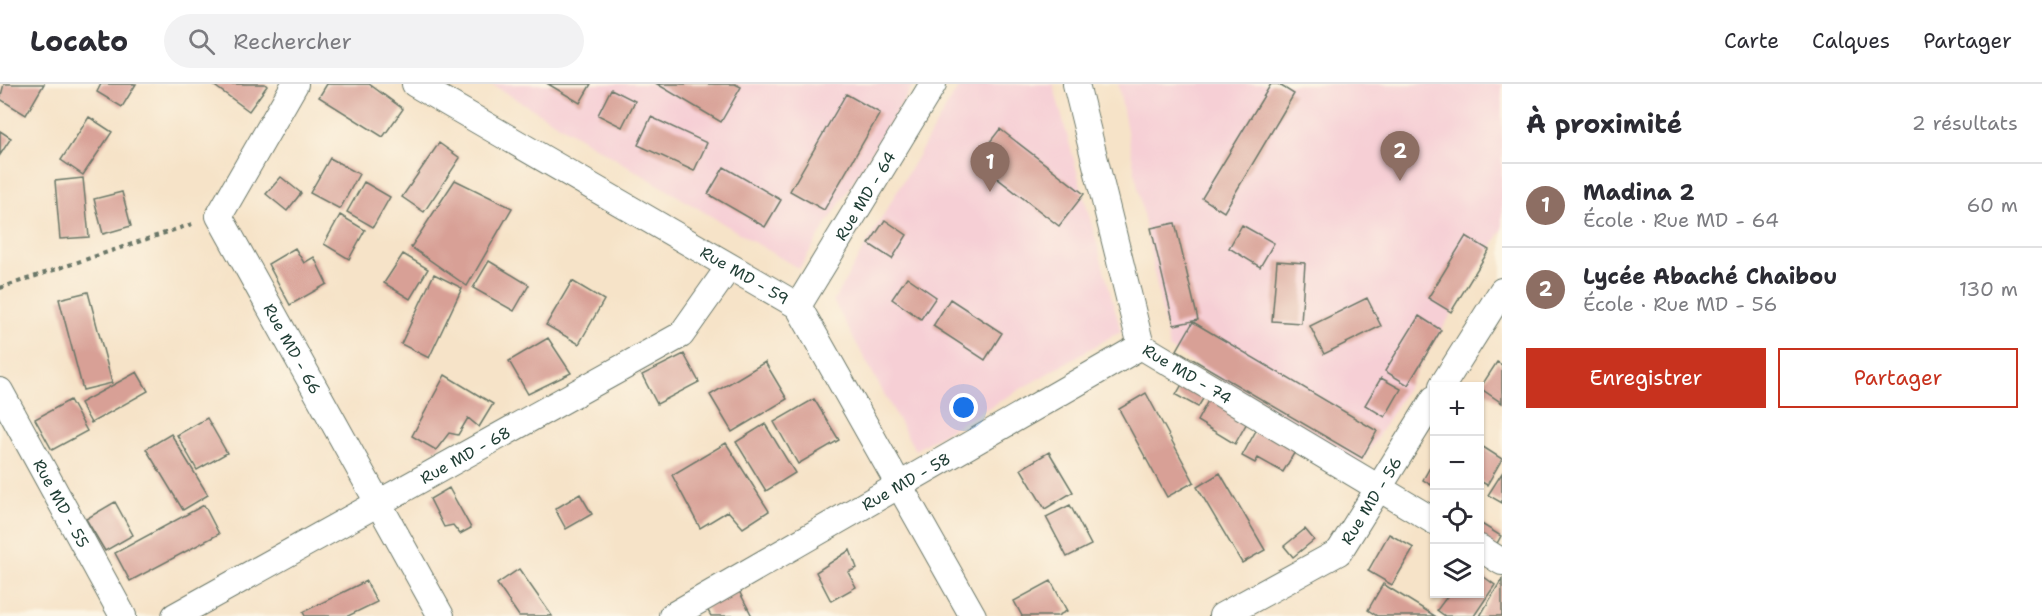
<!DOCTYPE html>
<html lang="fr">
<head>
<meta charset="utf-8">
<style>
  :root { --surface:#fff; --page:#f2f2f3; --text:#2b2b33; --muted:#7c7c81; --line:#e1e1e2; --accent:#c8321e }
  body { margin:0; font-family:"Shantell Sans",sans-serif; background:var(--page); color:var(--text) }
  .controls { position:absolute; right:18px; bottom:18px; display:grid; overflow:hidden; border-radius:0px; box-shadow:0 2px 4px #0004 }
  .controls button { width:54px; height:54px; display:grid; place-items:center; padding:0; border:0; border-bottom:2px solid var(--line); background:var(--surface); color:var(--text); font:30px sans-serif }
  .you { position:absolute; left:964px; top:324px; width:21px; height:21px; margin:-15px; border:4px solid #fff; border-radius:50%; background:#1a73e8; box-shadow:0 0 0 9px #1a73e833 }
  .badge { display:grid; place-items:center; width:39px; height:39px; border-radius:50%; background:var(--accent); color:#fff; font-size:20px; font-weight:700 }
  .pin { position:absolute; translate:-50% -50px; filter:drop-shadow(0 2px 3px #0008) }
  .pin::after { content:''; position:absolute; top:32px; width:21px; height:18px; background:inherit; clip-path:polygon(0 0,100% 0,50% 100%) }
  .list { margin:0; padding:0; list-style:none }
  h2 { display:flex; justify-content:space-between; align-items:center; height:78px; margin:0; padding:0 24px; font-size:26px }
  h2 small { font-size:20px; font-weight:400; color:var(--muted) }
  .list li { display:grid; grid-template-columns:39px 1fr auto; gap:18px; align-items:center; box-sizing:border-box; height:84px; padding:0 24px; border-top:2px solid var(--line) }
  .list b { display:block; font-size:22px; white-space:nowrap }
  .list p { margin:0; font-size:20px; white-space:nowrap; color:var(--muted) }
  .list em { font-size:20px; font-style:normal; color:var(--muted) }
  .actions { display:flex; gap:12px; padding:18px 24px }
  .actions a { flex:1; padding:14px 0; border:2px solid var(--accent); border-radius:0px; text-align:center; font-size:21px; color:var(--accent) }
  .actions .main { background:var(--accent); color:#fff }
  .icon { flex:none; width:33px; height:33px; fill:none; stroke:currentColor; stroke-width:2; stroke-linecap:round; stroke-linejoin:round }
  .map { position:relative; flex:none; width:1502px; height:532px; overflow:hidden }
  header { display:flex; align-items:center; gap:36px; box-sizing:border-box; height:84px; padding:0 30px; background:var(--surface); border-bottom:2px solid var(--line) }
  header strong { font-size:28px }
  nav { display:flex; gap:33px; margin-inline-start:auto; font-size:21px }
  .search { width:420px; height:54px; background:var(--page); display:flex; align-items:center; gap:15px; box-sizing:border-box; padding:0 21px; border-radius:33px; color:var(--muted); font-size:22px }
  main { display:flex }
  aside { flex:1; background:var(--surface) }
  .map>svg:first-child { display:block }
  .built { fill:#f6cfd5 }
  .building { fill:#d8a096 }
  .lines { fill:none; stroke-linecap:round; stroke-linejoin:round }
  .street-casing { stroke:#6a7768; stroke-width:28 }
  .path { stroke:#6a7768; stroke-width:4; stroke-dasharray:4.5 4.5; stroke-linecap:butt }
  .street { stroke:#fff; stroke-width:26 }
  .labels { text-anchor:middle; stroke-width:5; stroke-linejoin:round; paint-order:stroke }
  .street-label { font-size:16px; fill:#1f3d34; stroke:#fcf5e5 }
</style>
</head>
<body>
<header>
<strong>Locato</strong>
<div class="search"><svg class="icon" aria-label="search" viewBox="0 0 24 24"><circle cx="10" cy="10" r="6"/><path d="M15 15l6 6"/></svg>Rechercher</div>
<nav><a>Carte</a><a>Calques</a><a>Partager</a></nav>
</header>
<main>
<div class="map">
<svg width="1502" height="532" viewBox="0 0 1502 532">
  <rect width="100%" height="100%" fill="#fcf5e5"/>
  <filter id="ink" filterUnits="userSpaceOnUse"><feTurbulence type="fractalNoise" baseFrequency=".0167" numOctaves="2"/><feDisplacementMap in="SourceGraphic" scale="12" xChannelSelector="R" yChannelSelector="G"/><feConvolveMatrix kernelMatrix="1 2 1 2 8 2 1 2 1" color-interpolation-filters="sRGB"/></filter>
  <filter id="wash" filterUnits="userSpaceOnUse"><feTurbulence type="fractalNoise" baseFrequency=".008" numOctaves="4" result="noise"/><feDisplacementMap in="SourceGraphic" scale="24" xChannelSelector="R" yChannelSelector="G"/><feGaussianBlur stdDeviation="1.35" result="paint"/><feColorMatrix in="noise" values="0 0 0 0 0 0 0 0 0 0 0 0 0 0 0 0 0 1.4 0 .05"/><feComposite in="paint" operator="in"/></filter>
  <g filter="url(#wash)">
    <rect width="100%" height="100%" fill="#f6e3c8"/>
    <path class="built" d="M 491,0 L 914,0 L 799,185 Z
      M 960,0 L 1053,0 L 1121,247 L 915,366 L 833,217 Z
      M 1118,0 L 1502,0 L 1502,146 L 1360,382 L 1169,264 Z"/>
    <g id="blocks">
      <path class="building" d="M 4,0 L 44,0 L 26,31 L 0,15 Z
        M 101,0 L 136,0 L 122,23 L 97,8 Z
        M 212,0 L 265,0 L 267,2 L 249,27 Z
        M 327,0 L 369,0 L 403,25 L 383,53 L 319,13 Z
        M 548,0 L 591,0 L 580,19 Z
        M 657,0 L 735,0 L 741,3 L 721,38 Z
        M 1271,0 L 1278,0 L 1294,10 L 1224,128 L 1202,114 Z
        M 611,5 L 635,17 L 622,43 L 598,31 Z
        M 846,10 L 880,29 L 824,126 L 790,107 Z
        M 89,33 L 112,48 L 83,91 L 61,76 Z
        M 651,33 L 707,59 L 694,87 L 638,61 Z
        M 1000,45 L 1084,110 L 1059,142 L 975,77 Z
        M 0,47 L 11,54 L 0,71 Z
        M 439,59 L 460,74 L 424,128 L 402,113 Z
        M 330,74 L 359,90 L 340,125 L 310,109 Z
        M 724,83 L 781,116 L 765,143 L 708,110 Z
        M 281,93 L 301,109 L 287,127 L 266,110 Z
        M 83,94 L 89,153 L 60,155 L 55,97 Z
        M 455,96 L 512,124 L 467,202 L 411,163 Z
        M 364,98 L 390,113 L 373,143 L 347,128 Z
        M 122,108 L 131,142 L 103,150 L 94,115 Z
        M 340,131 L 365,146 L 349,175 L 324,160 Z
        M 885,136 L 907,151 L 892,175 L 869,160 Z
        M 1175,139 L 1198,236 L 1174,241 L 1151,144 Z
        M 1242,141 L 1274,159 L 1260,183 L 1229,164 Z
        M 1466,152 L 1489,166 L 1451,228 L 1428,214 Z
        M 295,164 L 304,179 L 314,173 L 327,200 L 290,221 L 268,180 Z
        M 403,170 L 428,185 L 410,215 L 384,199 Z
        M 489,177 L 529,201 L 514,227 L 473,204 Z
        M 1277,177 L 1305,179 L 1301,239 L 1272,237 Z
        M 434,190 L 462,204 L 429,274 L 401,260 Z
        M 907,193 L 936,213 L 921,235 L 892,215 Z
        M 572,197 L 604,216 L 579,260 L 546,241 Z
        M 88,208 L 112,299 L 83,306 L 59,215 Z
        M 1367,214 L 1381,242 L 1324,270 L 1310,242 Z
        M 950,215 L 1002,249 L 985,276 L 933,242 Z
        M 1419,232 L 1441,246 L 1408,301 L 1385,287 Z
        M 1193,238 L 1377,347 L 1362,374 L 1177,266 Z
        M 548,254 L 571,289 L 528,310 L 509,277 Z
        M 684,270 L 699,298 L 657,320 L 642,291 Z
        M 765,278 L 787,315 L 732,348 L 710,311 Z
        M 1497,278 L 1502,281 L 1502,319 L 1480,304 Z
        M 137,288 L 148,307 L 91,339 L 80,319 Z
        M 445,291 L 493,320 L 479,343 L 468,334 L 458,351 L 449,349 L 436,366 L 412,352 Z
        M 1381,294 L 1401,305 L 1385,333 L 1365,321 Z
        M 1184,297 L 1206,310 L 1198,323 L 1176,311 Z
        M 1146,309 L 1194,398 L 1167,413 L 1119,325 Z
        M 1210,313 L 1249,335 L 1235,360 L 1197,337 Z
        M 814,315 L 839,356 L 798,380 L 774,338 Z
        M 70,316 L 87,347 L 52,366 L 35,335 Z
        M 207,334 L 227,369 L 197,386 L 177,351 Z
        M 765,340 L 795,389 L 766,407 L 736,358 Z
        M 1258,343 L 1296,366 L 1283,388 L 1258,374 L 1255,379 L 1242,372 Z
        M 171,350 L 208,411 L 183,426 L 146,365 Z
        M 726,359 L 769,427 L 743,444 L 728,427 L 700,444 L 672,391 Z
        M 1480,361 L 1502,375 L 1487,401 L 1480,397 Z
        M 1049,368 L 1073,408 L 1045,425 L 1021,385 Z
        M 1434,376 L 1434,403 L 1423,396 Z
        M 1220,389 L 1265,466 L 1242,479 L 1197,403 Z
        M 1502,389 L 1502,419 L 1488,411 Z
        M 449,404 L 471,444 L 460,450 L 453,441 L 444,443 L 430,415 Z
        M 580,410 L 592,430 L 566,445 L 555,425 Z
        M 115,418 L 133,451 L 105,467 L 86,435 Z
        M 204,421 L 219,450 L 130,497 L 115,469 Z
        M 1070,421 L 1091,461 L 1067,473 L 1046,433 Z
        M 1480,439 L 1501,452 L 1495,463 L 1480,454 Z
        M 1305,445 L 1314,456 L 1293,473 L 1284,462 Z
        M 1389,450 L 1414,464 L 1392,501 L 1368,487 Z
        M 850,466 L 857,484 L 848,488 L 856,503 L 831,517 L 816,488 Z
        M 519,485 L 552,532 L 519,532 L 497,500 Z
        M 1480,490 L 1495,501 L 1474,532 L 1445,532 L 1437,526 L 1449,510 L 1480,510 Z
        M 1502,495 L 1502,532 L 1480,532 Z
        M 366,497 L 377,518 L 348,532 L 305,532 L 303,528 Z
        M 1051,497 L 1067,527 L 1057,532 L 1022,532 L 1014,517 Z
        M 1383,500 L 1435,532 L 1377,532 L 1368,526 Z
        M 739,507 L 752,532 L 711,532 L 706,523 Z"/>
    </g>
  </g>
  <g filter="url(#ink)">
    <use href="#blocks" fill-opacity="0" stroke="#6a7768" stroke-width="1.5"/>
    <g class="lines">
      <defs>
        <g id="street">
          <path id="s1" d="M 295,0 L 219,132 L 441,532"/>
          <path id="s2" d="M 415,0 L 798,222 L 973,532"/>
          <path id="s3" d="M 1076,0 L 1141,262 L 1434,437"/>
          <path id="s4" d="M 798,222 L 933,0"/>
          <path d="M 1442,302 L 1502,207"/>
          <path id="s5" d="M 0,307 L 123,532"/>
          <path d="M 1480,464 L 1502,478"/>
          <path id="s6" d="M 175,532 L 681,251 L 729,183"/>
          <path id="s7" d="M 672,532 L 1141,262"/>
          <path id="s8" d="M 1222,532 L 1339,468 L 1434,315"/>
        </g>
      </defs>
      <use href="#street" class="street-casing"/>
      <path class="path" d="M 0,204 L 195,139"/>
      <use href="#street" class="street"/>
    </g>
  </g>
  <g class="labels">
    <g class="street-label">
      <text dy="6" stroke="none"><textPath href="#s4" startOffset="129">Rue MD - 64</textPath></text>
      <text dy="6" stroke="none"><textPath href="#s2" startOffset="381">Rue MD - 59</textPath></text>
      <text dy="6" stroke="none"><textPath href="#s1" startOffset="304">Rue MD - 66</textPath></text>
      <text dy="6" stroke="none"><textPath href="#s3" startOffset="324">Rue MD - 74</textPath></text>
      <text dy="6" stroke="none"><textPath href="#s6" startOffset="332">Rue MD - 68</textPath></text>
      <text dy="6" stroke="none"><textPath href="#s7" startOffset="270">Rue MD - 58</textPath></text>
      <text dy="6" stroke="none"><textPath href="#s8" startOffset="194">Rue MD - 56</textPath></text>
      <text dy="6" stroke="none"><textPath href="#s5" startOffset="128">Rue MD - 55</textPath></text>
    </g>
  </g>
</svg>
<div class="controls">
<button>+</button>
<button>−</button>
<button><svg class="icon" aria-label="locate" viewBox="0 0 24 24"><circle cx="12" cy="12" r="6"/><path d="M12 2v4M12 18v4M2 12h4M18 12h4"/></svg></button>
<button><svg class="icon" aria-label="layers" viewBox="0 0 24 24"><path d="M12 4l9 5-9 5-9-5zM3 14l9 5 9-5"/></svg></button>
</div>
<div class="you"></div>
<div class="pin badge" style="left:990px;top:108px;background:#8d6e63">1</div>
<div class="pin badge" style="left:1400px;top:97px;background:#8d6e63">2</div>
</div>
<aside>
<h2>À proximité<small>2 résultats</small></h2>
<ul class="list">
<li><span class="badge" style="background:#8d6e63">1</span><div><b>Madina 2</b><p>École · Rue MD - 64</p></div><em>60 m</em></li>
<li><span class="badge" style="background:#8d6e63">2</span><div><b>Lycée Abaché Chaibou</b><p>École · Rue MD - 56</p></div><em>130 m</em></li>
</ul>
<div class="actions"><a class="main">Enregistrer</a><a>Partager</a></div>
</aside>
</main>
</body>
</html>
